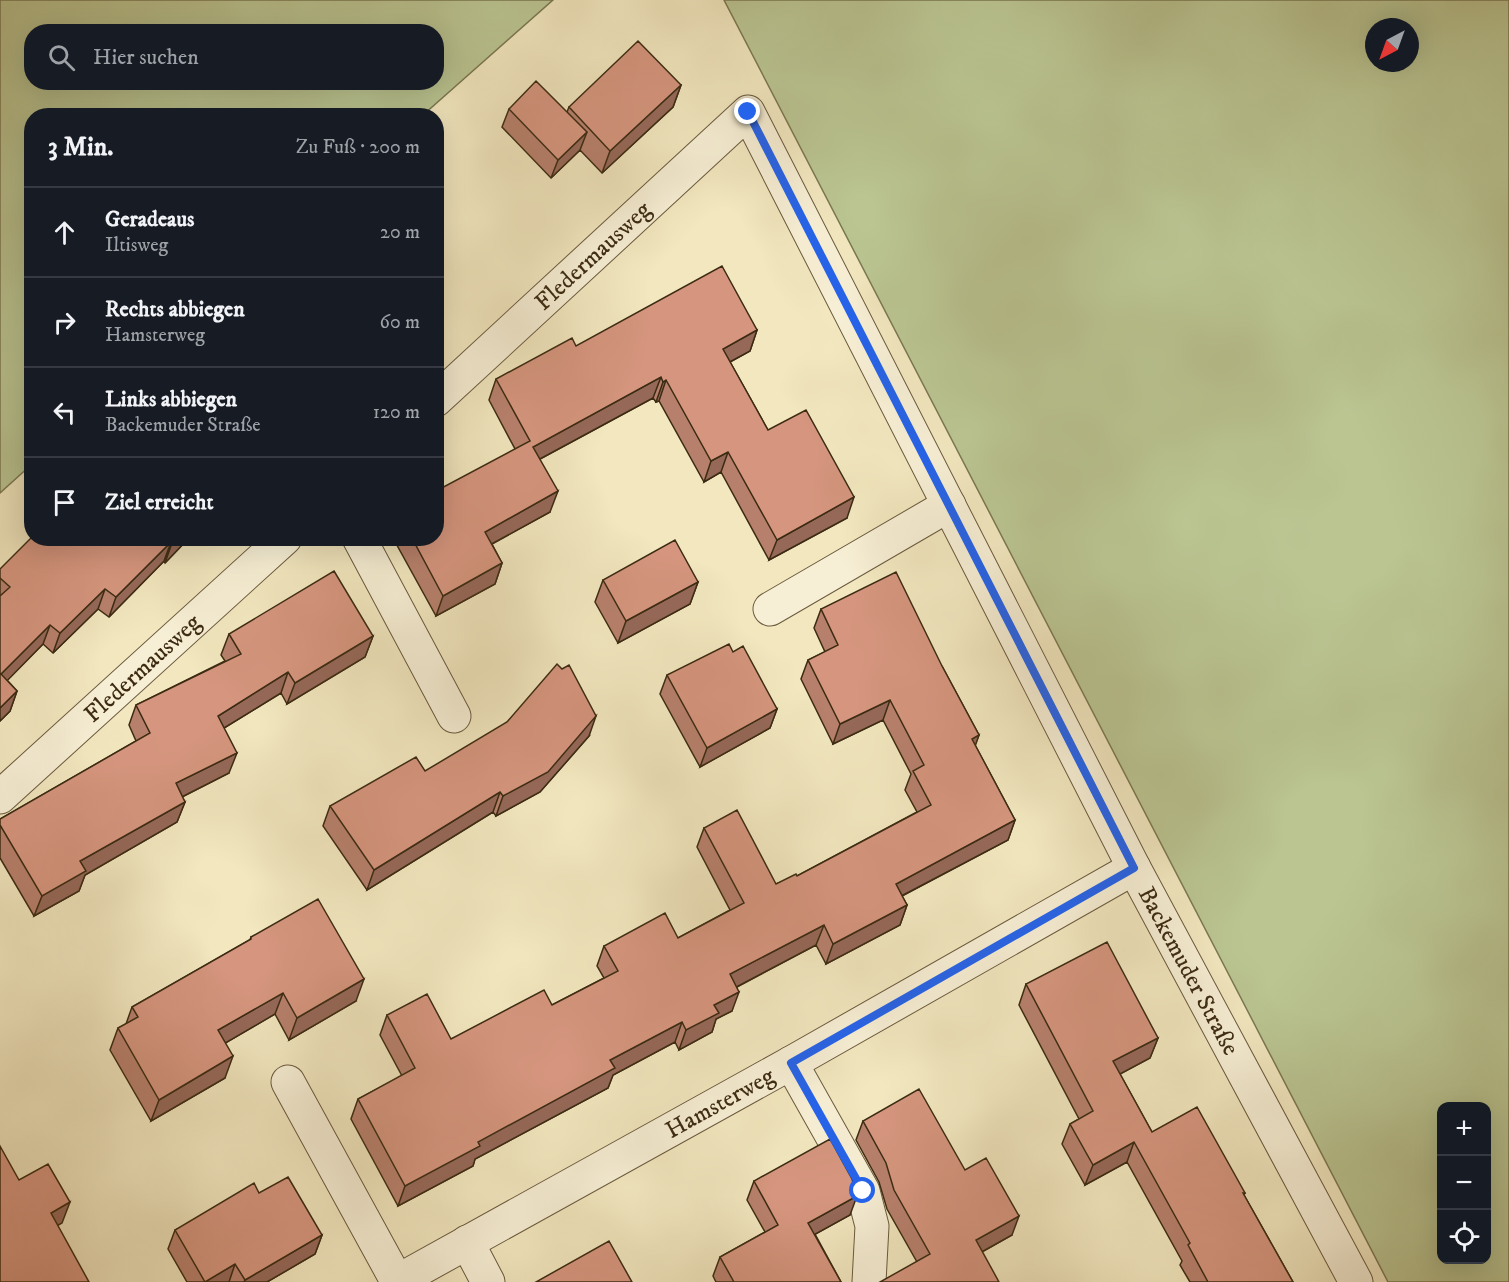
<!DOCTYPE html>
<html lang="de">
<head>
<meta charset="utf-8">
<style>
  :root { --surface:#171b24; --page:#242831; --text:#f1f3f6; --muted:#9ea1a6; --line:#363941 }
  body { margin:0; font-family:"IM FELL DW Pica",serif; background:var(--page); color:var(--text) }
  .controls { position:absolute; right:18px; bottom:18px; display:grid; overflow:hidden; border-radius:12px; box-shadow:0 6px 24px #0002 }
  .controls button { width:54px; height:54px; display:grid; place-items:center; padding:0; border:0; border-bottom:2px solid var(--line); background:var(--surface); color:var(--text); font:30px sans-serif }
  .compass { position:absolute; left:1365px; top:18px; width:54px; height:54px; border-radius:50%; background:var(--surface); box-shadow:0 6px 24px #0002; rotate:221deg }
  .stop { position:absolute; width:18px; height:18px; margin:-14px; border:4px solid #2563eb; border-radius:50%; background:#fff }
  .stop.end { background:#2563eb; border-color:#fff; box-shadow:0 2px 6px #0008 }
  .list { margin:0; padding:0; list-style:none }
  h2 { display:flex; justify-content:space-between; align-items:center; height:78px; margin:0; padding:0 24px; font-size:26px }
  h2 small { font-size:20px; font-weight:400; color:var(--muted) }
  .list li { display:grid; grid-template-columns:39px 1fr auto; gap:18px; align-items:center; box-sizing:border-box; height:90px; padding:0 24px; border-top:2px solid var(--line) }
  .list b { display:block; font-size:22px; white-space:nowrap }
  .list p { margin:0; font-size:20px; white-space:nowrap; color:var(--muted) }
  .list em { font-size:20px; font-style:normal; color:var(--muted) }
  .icon { flex:none; width:33px; height:33px; fill:none; stroke:currentColor; stroke-width:2; stroke-linecap:round; stroke-linejoin:round }
  .map { position:relative; flex:none; width:1509px; height:1282px; overflow:hidden }
  .search { position:absolute; background:var(--surface); box-shadow:0 6px 24px #0002; left:24px; top:24px; width:420px; height:66px; display:flex; align-items:center; gap:15px; box-sizing:border-box; padding:0 21px; border-radius:24px; color:var(--muted); font-size:22px }
  .panel { position:absolute; background:var(--surface); box-shadow:0 6px 24px #0002; left:24px; top:108px; width:420px; height:438px; border-radius:24px }
  .map>svg:first-child { display:block }
  .green { fill:#bac592; stroke:#7b7852; stroke-width:1.5; fill-rule:evenodd }
  .lines { fill:none; stroke-linecap:round; stroke-linejoin:round }
  .minor-casing { stroke:#6a5a3d; stroke-width:35 }
  .minor { stroke:#f7efd5; stroke-width:33 }
  .wall { fill:#b7806c; stroke:#3c2b12; stroke-width:1.5 }
  .shaded-wall { fill:#956858; stroke:#3c2b12; stroke-width:1.5 }
  .building { fill:#d5957e; stroke:#3c2b12; stroke-width:1.5 }
  .route { stroke:#2563eb; stroke-width:8 }
  .labels { text-anchor:middle; stroke-width:6; stroke-linejoin:round; paint-order:stroke }
  .street-label { font-size:24px; fill:#3c2b12; stroke:#f7efd5 }
</style>
</head>
<body>
<div class="map">
<svg width="1509" height="1282" viewBox="0 0 1509 1282">
  <rect width="100%" height="100%" fill="#f2e7bf"/>
  <filter id="stains"><feTurbulence type="fractalNoise" baseFrequency=".00333" numOctaves="4"/><feColorMatrix values="0 0 0 0 .2 0 0 0 0 .09 0 0 0 0 .02 0 0 0 .5 -.17"/></filter>
  <radialGradient id="worn" r=".72"><stop offset=".6" stop-color="#630" stop-opacity="0"/><stop offset="1" stop-color="#630" stop-opacity=".3"/></radialGradient>
  <path class="green" d="M 0,0 L 553,0 L 423,115 L 32,116 L 31,465 L 0,493 ZM 32,32 L 436,32 L 436,82 L 32,82 Z
    M 724,0 L 1509,0 L 1509,1282 L 1388,1282 ZM 1374,27 L 1410,27 L 1410,63 L 1374,63 ZM 1442,1106 L 1486,1106 L 1486,1260 L 1442,1260 Z"/>
  <g class="lines">
    <defs>
      <g id="minor">
        <path id="s1" d="M 436,400 L 748,112 L 1134,868 L 1356,1282"/>
        <path d="M 359,538 L 454,716"/>
        <path d="M 770,609 L 949,505"/>
        <path id="s2" d="M 0,797 L 285,538"/>
        <path d="M 791,1063 L 863,1191 L 872,1226 L 869,1282"/>
        <path d="M 288,1082 L 397,1281"/>
        <path d="M 467,1242 L 488,1282"/>
        <path id="s3" d="M 396,1282 L 791,1063 L 1134,868"/>
      </g>
    </defs>
    <use href="#minor" class="minor-casing"/>
    <use href="#minor" class="minor"/>
  </g>
  <path class="wall" d="M 681,85 L 673,107 L 602,173 L 580,150 L 551,178 L 502,127 L 509,109 L 567,112 L 569,107 Z
    M 757,330 L 750,351 L 730,362 L 768,430 L 847,518 L 769,560 L 721,472 L 704,482 L 659,401 L 656,402 L 653,398 L 540,459 L 550,512 L 492,544 L 502,563 L 495,584 L 436,616 L 393,538 L 436,538 L 515,449 L 489,400 L 496,379 L 576,346 Z
    M 189,538 L 165,563 L 164,561 L 109,617 L 98,609 L 53,653 L 43,644 L 7,680 L 17,691 L 10,711 L 0,721 L 0,569 Z
    M 603,580 L 698,582 L 690,604 L 618,643 L 595,602 Z
    M 821,609 L 942,666 L 979,735 L 975,745 L 1015,820 L 1008,840 L 902,896 L 907,905 L 900,925 L 826,964 L 816,945 L 737,987 L 732,1011 L 716,1019 L 712,1032 L 679,1050 L 675,1042 L 613,1075 L 608,1088 L 475,1159 L 473,1166 L 398,1206 L 351,1119 L 358,1099 L 402,1076 L 380,1035 L 387,1015 L 451,1039 L 552,1005 L 604,978 L 597,966 L 604,946 L 678,938 L 730,910 L 697,847 L 704,828 L 776,884 L 797,876 L 917,812 L 905,790 L 911,774 L 883,720 L 833,744 L 801,679 L 808,660 L 825,652 L 814,628 Z
    M 229,634 L 373,636 L 365,657 L 287,704 L 281,693 L 224,728 L 229,773 L 182,797 L 185,802 L 177,822 L 85,875 L 79,891 L 34,916 L 0,858 L 0,819 L 136,741 L 129,725 L 136,705 L 225,661 L 221,655 Z
    M 733,652 L 777,709 L 770,728 L 700,767 L 660,694 L 667,675 Z
    M 589,736 L 540,792 L 496,816 L 493,812 L 367,890 L 323,826 L 330,806 L 425,771 Z
    M 251,937 L 356,1001 L 289,1040 L 275,1014 L 225,1043 L 225,1078 L 151,1121 L 110,1050 L 118,1028 L 126,1024 L 132,1007 L 250,940 Z
    M 1026,984 L 1158,1038 L 1150,1058 L 1120,1074 L 1152,1132 L 1245,1193 L 1244,1195 L 1293,1282 L 1190,1282 L 1180,1265 L 1182,1261 L 1127,1162 L 1085,1185 L 1062,1144 L 1070,1124 L 1079,1119 L 1019,1005 Z
    M 863,1121 L 965,1170 L 1012,1235 L 982,1252 L 917,1262 L 887,1209 L 879,1182 L 856,1140 Z
    M 754,1181 L 850,1215 L 815,1234 L 841,1282 L 716,1282 L 713,1276 L 720,1257 L 765,1232 L 747,1200 Z
    M 259,1193 L 322,1235 L 315,1254 L 267,1282 L 187,1282 L 168,1249 L 175,1230 Z"/>
  <path class="shaded-wall" d="M 681,85 L 673,107 L 602,173 L 610,151 Z
    M 587,132 L 580,150 L 551,178 L 558,160 Z
    M 757,330 L 750,351 L 715,370 L 723,349 Z
    M 661,377 L 653,398 L 525,467 L 533,447 Z
    M 666,380 L 659,401 L 656,402 L 663,382 Z
    M 728,452 L 721,472 L 704,482 L 711,461 Z
    M 558,491 L 550,512 L 477,552 L 485,532 Z
    M 854,497 L 847,518 L 769,560 L 777,540 Z
    M 177,538 L 189,538 L 165,563 L 172,543 Z
    M 171,542 L 164,561 L 109,617 L 116,597 Z
    M 502,563 L 495,584 L 436,616 L 443,596 Z
    M 698,582 L 690,604 L 618,643 L 626,621 Z
    M 105,589 L 98,609 L 53,653 L 60,633 Z
    M 50,625 L 43,644 L 0,688 L 1,674 Z
    M 373,636 L 365,657 L 287,704 L 295,683 Z
    M 288,672 L 281,693 L 211,736 L 218,716 Z
    M 17,691 L 10,711 L 0,721 L 0,708 Z
    M 890,700 L 883,720 L 833,744 L 840,724 Z
    M 777,709 L 770,728 L 700,767 L 707,748 Z
    M 596,716 L 589,736 L 540,792 L 496,816 L 503,796 Z
    M 979,735 L 972,755 L 972,739 Z
    M 237,753 L 229,773 L 168,804 L 176,783 Z
    M 500,792 L 493,812 L 367,890 L 374,870 Z
    M 185,802 L 177,822 L 85,875 L 79,891 L 34,916 L 42,896 L 80,861 Z
    M 1015,820 L 1008,840 L 888,903 L 896,884 Z
    M 907,905 L 900,925 L 826,964 L 833,944 Z
    M 824,925 L 816,945 L 723,994 L 730,974 Z
    M 364,979 L 356,1001 L 289,1040 L 297,1018 Z
    M 739,992 L 732,1011 L 716,1019 L 712,1032 L 679,1050 L 686,1030 L 714,1005 Z
    M 283,993 L 275,1014 L 210,1052 L 218,1030 Z
    M 682,1022 L 675,1042 L 613,1075 L 608,1088 L 475,1159 L 473,1166 L 398,1206 L 405,1186 L 610,1060 Z
    M 1158,1038 L 1150,1058 L 1105,1082 L 1113,1061 Z
    M 233,1056 L 225,1078 L 151,1121 L 159,1100 Z
    M 1134,1142 L 1127,1162 L 1085,1185 L 1093,1165 Z
    M 857,1196 L 850,1215 L 801,1242 L 808,1223 Z
    M 70,1202 L 62,1223 L 43,1234 L 51,1213 Z
    M 1019,1216 L 1012,1235 L 969,1259 L 976,1240 Z
    M 322,1235 L 315,1254 L 267,1282 L 244,1282 L 245,1280 Z
    M 235,1264 L 229,1282 L 205,1282 Z"/>
  <path class="building" d="M 638,41 L 681,85 L 610,151 L 569,107 Z
    M 536,81 L 587,132 L 558,160 L 509,109 Z
    M 722,266 L 757,330 L 723,349 L 768,430 L 806,410 L 854,497 L 777,540 L 728,452 L 711,461 L 666,380 L 663,382 L 661,377 L 533,447 L 558,491 L 485,532 L 502,563 L 443,596 L 412,538 L 436,538 L 436,491 L 530,441 L 496,379 L 572,338 L 576,346 Z
    M 32,537 L 32,538 L 177,538 L 172,543 L 171,542 L 116,597 L 105,589 L 60,633 L 50,625 L 1,674 L 17,691 L 0,708 L 0,596 L 10,587 L 0,578 L 0,569 Z
    M 675,540 L 698,582 L 626,621 L 603,580 Z
    M 334,571 L 373,636 L 295,683 L 288,672 L 218,716 L 237,753 L 176,783 L 185,802 L 80,861 L 86,871 L 42,896 L 0,825 L 0,819 L 150,733 L 136,705 L 241,654 L 229,634 Z
    M 896,572 L 942,666 L 979,735 L 972,739 L 1015,820 L 896,884 L 907,905 L 833,944 L 824,925 L 730,974 L 739,992 L 714,1005 L 719,1013 L 686,1030 L 682,1022 L 610,1060 L 615,1068 L 478,1142 L 480,1146 L 405,1186 L 358,1099 L 415,1068 L 387,1015 L 427,994 L 451,1039 L 544,990 L 552,1005 L 618,971 L 604,946 L 665,913 L 678,938 L 744,903 L 704,828 L 737,810 L 776,884 L 796,874 L 797,876 L 931,805 L 913,771 L 924,765 L 890,700 L 840,724 L 808,660 L 838,645 L 821,609 Z
    M 729,644 L 733,652 L 743,646 L 777,709 L 707,748 L 667,675 Z
    M 557,664 L 562,669 L 569,665 L 596,716 L 548,772 L 503,796 L 500,792 L 374,870 L 330,806 L 416,757 L 425,771 L 507,722 Z
    M 318,899 L 364,979 L 297,1018 L 283,993 L 218,1030 L 233,1056 L 159,1100 L 118,1028 L 138,1017 L 132,1007 L 251,939 L 251,937 Z
    M 1107,942 L 1158,1038 L 1113,1061 L 1152,1132 L 1197,1107 L 1245,1193 L 1243,1193 L 1293,1282 L 1208,1282 L 1188,1245 L 1190,1243 L 1134,1142 L 1093,1165 L 1070,1124 L 1093,1111 L 1026,984 Z
    M 919,1089 L 965,1170 L 986,1158 L 1019,1216 L 976,1240 L 999,1282 L 880,1282 L 930,1254 L 894,1190 L 886,1163 L 863,1121 Z
    M 830,1139 L 852,1179 L 857,1196 L 808,1223 L 841,1282 L 734,1282 L 720,1257 L 778,1225 L 754,1181 Z
    M 0,1146 L 19,1180 L 48,1164 L 70,1202 L 51,1213 L 89,1282 L 0,1282 Z
    M 288,1177 L 322,1235 L 245,1280 L 235,1264 L 205,1282 L 175,1230 L 254,1183 L 259,1193 Z
    M 609,1241 L 632,1282 L 536,1282 Z"/>
  <g class="lines">
    <path class="route" d="M 748,112 L 1134,868 L 791,1063 L 863,1191"/>
  </g>
  <g class="labels">
    <g class="street-label">
      <text dy="8" stroke="none"><textPath href="#s1" startOffset="213">Fledermausweg</textPath></text>
      <text dy="8" stroke="none"><textPath href="#s2" startOffset="192">Fledermausweg</textPath></text>
      <text dy="8" stroke="none"><textPath href="#s1" startOffset="1390">Backemuder Straße</textPath></text>
      <text dy="8" stroke="none"><textPath href="#s3" startOffset="370">Hamsterweg</textPath></text>
    </g>
  </g>
  <rect width="100%" height="100%" filter="url(#stains)"/>
  <rect width="100%" height="100%" fill="url(#worn)"/>
</svg>
<div class="controls">
<button>+</button>
<button>−</button>
<button><svg class="icon" aria-label="locate" viewBox="0 0 24 24"><circle cx="12" cy="12" r="6"/><path d="M12 2v4M12 18v4M2 12h4M18 12h4"/></svg></button>
</div>
<svg class="compass" viewBox="-18 -18 36 36"><path d="M0-13l5 13h-10z" fill="#e53935"/><path d="M0 13l5-13h-10z" fill="#9ea1a6"/></svg>
<div class="stop" style="left:863px;top:1191px"></div>
<div class="stop end" style="left:748px;top:112px"></div>
<div class="search"><svg class="icon" aria-label="search" viewBox="0 0 24 24"><circle cx="10" cy="10" r="6"/><path d="M15 15l6 6"/></svg>Hier suchen</div>
<section class="panel">
<h2>3 Min.<small>Zu Fuß · 200 m</small></h2>
<ul class="list">
<li><svg class="icon" aria-label="ahead" viewBox="0 0 24 24"><path d="M12 20V5M6 11l6-6 6 6"/></svg><div><b>Geradeaus</b><p>Iltisweg</p></div><em>20 m</em></li>
<li><svg class="icon" aria-label="right" viewBox="0 0 24 24"><path d="M7 20v-9h11M14 6l5 5-5 5"/></svg><div><b>Rechts abbiegen</b><p>Hamsterweg</p></div><em>60 m</em></li>
<li><svg class="icon" aria-label="left" viewBox="0 0 24 24"><path d="M17 20v-9H6M10 6l-5 5 5 5"/></svg><div><b>Links abbiegen</b><p>Backemuder Straße</p></div><em>120 m</em></li>
<li><svg class="icon" aria-label="arrive" viewBox="0 0 24 24"><path d="M6 21V4h12l-3 4 3 4H6"/></svg><div><b>Ziel erreicht</b></div></li>
</ul>
</section>
</div>
</body>
</html>
